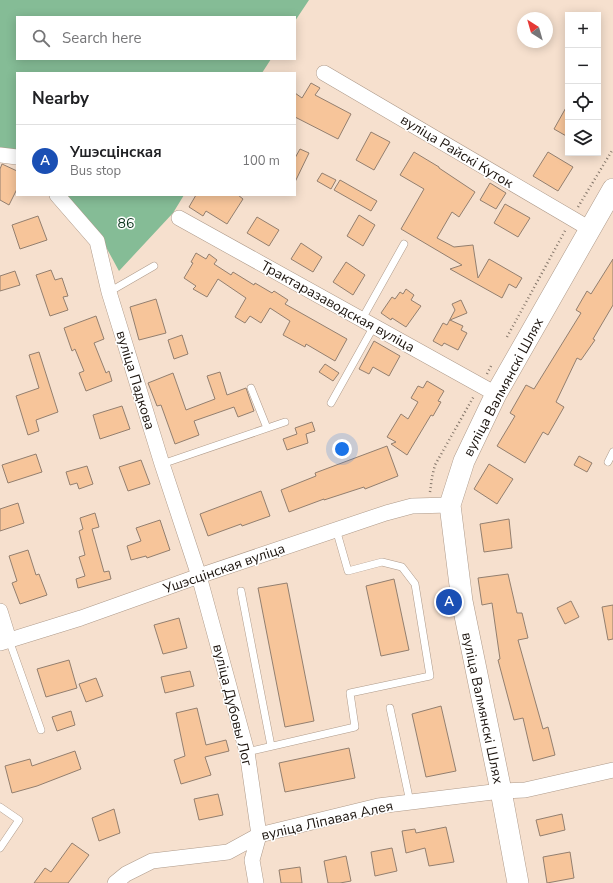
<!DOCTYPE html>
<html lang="en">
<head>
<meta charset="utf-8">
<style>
  :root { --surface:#fff; --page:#f2f2f2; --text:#202124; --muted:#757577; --line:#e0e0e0; --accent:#0b8043 }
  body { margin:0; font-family:"Nunito Sans",sans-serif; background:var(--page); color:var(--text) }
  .controls { position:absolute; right:12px; top:12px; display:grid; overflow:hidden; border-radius:0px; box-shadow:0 2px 10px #0003 }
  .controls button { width:36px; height:36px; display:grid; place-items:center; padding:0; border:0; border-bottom:1px solid var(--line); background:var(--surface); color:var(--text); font:20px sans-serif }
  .compass { position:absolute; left:517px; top:12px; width:36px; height:36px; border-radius:50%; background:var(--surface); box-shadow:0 2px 10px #0003; rotate:323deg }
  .you { position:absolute; left:342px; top:449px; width:14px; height:14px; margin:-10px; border:3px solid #fff; border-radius:50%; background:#1a73e8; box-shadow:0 0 0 6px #1a73e833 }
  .badge { display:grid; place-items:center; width:26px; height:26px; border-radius:50%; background:var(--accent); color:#fff; font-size:13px; font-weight:700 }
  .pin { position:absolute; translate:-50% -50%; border:2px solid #fff; box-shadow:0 1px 4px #0006 }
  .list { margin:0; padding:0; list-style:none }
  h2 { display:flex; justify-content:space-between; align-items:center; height:52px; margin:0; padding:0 16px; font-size:17px }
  h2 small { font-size:13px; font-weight:400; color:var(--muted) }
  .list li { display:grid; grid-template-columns:26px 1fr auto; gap:12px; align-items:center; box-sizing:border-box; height:72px; padding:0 16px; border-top:1px solid var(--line) }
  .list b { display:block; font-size:15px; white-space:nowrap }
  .list p { margin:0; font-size:13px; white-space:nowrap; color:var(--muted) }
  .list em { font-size:13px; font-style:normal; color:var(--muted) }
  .icon { flex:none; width:22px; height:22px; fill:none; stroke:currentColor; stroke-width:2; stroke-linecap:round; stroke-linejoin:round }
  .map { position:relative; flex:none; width:613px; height:883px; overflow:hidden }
  .search { position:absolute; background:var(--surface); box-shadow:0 2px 10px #0003; left:16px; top:16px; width:280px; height:44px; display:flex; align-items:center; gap:10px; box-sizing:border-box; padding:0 14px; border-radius:0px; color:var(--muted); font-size:15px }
  .panel { position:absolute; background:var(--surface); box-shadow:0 2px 10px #0003; left:16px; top:72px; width:280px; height:124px; border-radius:0px }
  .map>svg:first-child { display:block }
  .forest { fill:#85bc96 }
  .building { fill:#f7c59a; stroke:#937f6f }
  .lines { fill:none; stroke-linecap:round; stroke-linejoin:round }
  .lane-casing { stroke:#ae9a8a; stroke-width:8 }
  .street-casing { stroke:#ae9a8a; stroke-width:16 }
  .secondary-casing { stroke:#ae9a8a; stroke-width:22 }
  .path { stroke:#84766a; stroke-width:2.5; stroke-dasharray:1 3; stroke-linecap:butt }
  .lane { stroke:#fff; stroke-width:7 }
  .street { stroke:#fff; stroke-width:15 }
  .secondary { stroke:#fff; stroke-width:21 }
  .labels { text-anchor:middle; stroke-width:3; stroke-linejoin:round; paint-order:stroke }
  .street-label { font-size:14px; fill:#1b130d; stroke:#fff }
  .park-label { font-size:14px; fill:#0e391f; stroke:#fff }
</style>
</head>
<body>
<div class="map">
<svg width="613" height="883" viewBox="0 0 613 883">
  <rect width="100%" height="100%" fill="#f6e0ce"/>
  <path class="forest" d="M 0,0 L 309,0 L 295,21 L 295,17 L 17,17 L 17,59 L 271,59 L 262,73 L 17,73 L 17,151 L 0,149 Z
    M 66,195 L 184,195 L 173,213 L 119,271 L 100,236 Z"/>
  <path class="building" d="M 311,83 L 320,88 L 315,95 L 351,114 L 338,139 L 295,117 L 295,93 L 302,98 Z
    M 568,104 L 568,137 L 554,129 Z
    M 371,132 L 390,142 L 374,170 L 356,160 Z
    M 300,149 L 309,153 L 295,182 L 295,158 Z
    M 414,152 L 439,167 L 439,168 L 475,192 L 459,217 L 452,212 L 437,238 L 454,247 L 473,245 L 478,278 L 489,259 L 522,278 L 516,288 L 509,284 L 502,298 L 450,269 L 462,265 L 401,229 L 424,189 L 400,175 Z
    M 548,152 L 573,167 L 558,191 L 533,176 Z
    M 2,164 L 17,171 L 17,189 L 9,205 L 0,200 L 0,169 Z
    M 322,173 L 336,180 L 331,189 L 317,181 Z
    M 340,180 L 377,201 L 371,211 L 334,190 Z
    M 490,183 L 506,193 L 496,209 L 480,200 Z
    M 196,195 L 238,195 L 243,199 L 227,224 L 206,211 L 203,216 L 189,207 Z
    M 505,204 L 530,218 L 518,237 L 494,223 Z
    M 359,215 L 375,225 L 363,246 L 347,236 Z
    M 38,216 L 47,240 L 20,249 L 12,225 Z
    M 257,217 L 279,230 L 269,246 L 247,233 Z
    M 301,243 L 322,257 L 313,272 L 291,259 Z
    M 196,253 L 206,259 L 209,254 L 217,260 L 214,264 L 231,275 L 233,272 L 254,285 L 255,283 L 272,293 L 274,291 L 288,300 L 285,304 L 347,339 L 335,361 L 306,344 L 305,347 L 283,335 L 290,321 L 270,308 L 261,323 L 250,316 L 245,323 L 235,317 L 246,298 L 218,279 L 207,297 L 193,289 L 196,286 L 184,278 L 193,263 L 191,262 Z
    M 613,259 L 613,305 L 593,339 L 595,340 L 581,360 L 577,358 L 556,402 L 564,407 L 548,435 L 543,432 L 525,463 L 497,446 L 515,416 L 510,413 L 526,385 L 534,389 L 581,313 L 576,310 L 587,291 L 591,294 Z
    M 346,262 L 365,275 L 353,295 L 333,282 Z
    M 51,270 L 55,280 L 62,278 L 68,296 L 63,297 L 68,310 L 50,316 L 36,275 Z
    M 15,271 L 20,285 L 0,291 L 0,276 Z
    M 406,289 L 414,295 L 411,300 L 421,306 L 406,327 L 392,318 L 391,320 L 381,313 L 392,297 L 395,299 L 400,292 L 403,294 Z
    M 156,299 L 166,333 L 139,340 L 130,307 Z
    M 461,300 L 467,313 L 450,320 L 463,326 L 461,330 L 467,333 L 458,350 L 444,343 L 442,346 L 433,341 L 443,323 L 447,325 L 455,310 L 452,304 Z
    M 96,316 L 104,339 L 94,343 L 106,373 L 109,371 L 112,381 L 86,391 L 79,373 L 84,371 L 75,349 L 72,351 L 64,328 Z
    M 182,335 L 188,354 L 174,359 L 168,340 Z
    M 374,341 L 400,356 L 389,376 L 373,367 L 369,374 L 359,369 Z
    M 39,352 L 58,412 L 36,420 L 39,431 L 28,435 L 16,396 L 39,388 L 29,355 Z
    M 325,364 L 339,373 L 333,381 L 319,372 Z
    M 220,372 L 227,395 L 246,388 L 254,411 L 238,417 L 234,407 L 194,421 L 199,435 L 175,444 L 161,405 L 157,406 L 148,383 L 173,373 L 186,410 L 215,399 L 207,376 Z
    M 427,381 L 444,391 L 438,401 L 441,402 L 433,416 L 431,415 L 407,455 L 391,444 L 396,442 L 387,437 L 401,414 L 408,419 L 418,402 L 411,398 L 418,386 L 423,388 Z
    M 122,406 L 130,429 L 100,439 L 93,415 Z
    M 312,422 L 315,431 L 306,434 L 308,443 L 287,450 L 283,439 L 297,434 L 295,428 Z
    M 387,446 L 398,476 L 365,489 L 364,487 L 324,500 L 324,499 L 289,512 L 281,490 L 316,476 L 315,473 Z
    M 36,454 L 42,472 L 8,483 L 2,465 Z
    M 579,456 L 592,463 L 587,472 L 574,465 Z
    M 141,460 L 150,484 L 128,491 L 119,467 Z
    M 489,464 L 513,479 L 497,504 L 474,489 Z
    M 87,466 L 93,484 L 79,489 L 77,483 L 70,485 L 66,472 Z
    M 261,491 L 270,516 L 242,526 L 241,524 L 208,536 L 200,514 Z
    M 18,503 L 24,523 L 0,531 L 0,509 Z
    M 95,513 L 99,527 L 92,529 L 104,572 L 109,571 L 111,579 L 78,588 L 76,579 L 85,576 L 79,557 L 85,555 L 79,531 L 83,529 L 80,518 Z
    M 509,519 L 512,548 L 484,552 L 480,524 Z
    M 160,520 L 170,550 L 147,558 L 146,556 L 131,560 L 127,546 L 141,541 L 136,528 Z
    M 28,550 L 36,575 L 39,574 L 47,595 L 20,604 L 12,583 L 17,581 L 9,556 Z
    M 508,574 L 517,613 L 522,613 L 528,638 L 518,640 L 543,729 L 548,727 L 555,755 L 533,761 L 523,718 L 514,720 L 498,660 L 500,659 L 492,603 L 482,605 L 478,578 Z
    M 394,579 L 409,650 L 381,656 L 366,586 Z
    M 287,583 L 314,721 L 285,727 L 258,588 Z
    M 571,601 L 579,617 L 565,624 L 557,608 Z
    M 613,605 L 613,639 L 608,640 L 602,607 Z
    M 179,618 L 187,648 L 163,654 L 154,625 Z
    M 69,660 L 77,688 L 46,697 L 37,669 Z
    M 190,671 L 194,686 L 165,693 L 161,677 Z
    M 96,678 L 103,696 L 86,702 L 79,684 Z
    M 441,706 L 456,771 L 426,777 L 412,714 Z
    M 197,708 L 206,745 L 226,740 L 229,751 L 205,757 L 211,775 L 181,784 L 174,760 L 185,756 L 176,713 Z
    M 71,711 L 75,725 L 57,731 L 52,717 Z
    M 349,748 L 355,778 L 285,792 L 279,763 Z
    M 75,751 L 81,769 L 37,786 L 12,793 L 5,766 L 30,759 L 32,766 Z
    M 218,794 L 223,815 L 199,820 L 194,799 Z
    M 114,809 L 120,833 L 99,841 L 92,818 Z
    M 562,814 L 565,830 L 540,836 L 536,820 Z
    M 446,827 L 454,862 L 429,866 L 425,848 L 406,853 L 402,831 L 415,829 L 416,833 Z
    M 72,843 L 89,855 L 68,883 L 34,883 L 45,868 L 51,872 Z
    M 392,848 L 397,871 L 375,876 L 371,852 Z
    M 570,852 L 574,878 L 547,883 L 543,857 Z
    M 346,856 L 351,881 L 340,883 L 328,883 L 324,861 Z
    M 300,867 L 302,883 L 281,883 L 279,870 Z"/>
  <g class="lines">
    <defs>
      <path id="lane" d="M 109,292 L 154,266
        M 362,319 L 404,244
        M 251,388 L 267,428
        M 331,403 L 374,326
        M 608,462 L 613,452
        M 162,464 L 285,422
        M 241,591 L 271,746
        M 9,640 L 41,730
        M 390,708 L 410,802
        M 247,752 L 355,727 L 350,693 L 430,676 L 415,584 L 402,567 L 382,562 L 348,571 L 336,529
        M 0,807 L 19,820 L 0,848"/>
      <path id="street" d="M 324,73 L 590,229
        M 0,155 L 17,157
        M 57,195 L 97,241 L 109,292 L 162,464 L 199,576 L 247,752 L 259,835 L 252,860 L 256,883
        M 179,218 L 496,394
        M 0,611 L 9,640
        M 0,643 L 81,618 L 199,576 L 386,513 L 412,506 L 450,505
        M 115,883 L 126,874 L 152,861 L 228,852 L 259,835 L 378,806 L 501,791 L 525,790 L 613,770"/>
      <path id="secondary" d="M 518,883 L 501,791 L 462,601 L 450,505 L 464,461 L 496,394 L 613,189"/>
    </defs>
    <use href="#lane" class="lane-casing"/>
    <use href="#street" class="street-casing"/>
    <use href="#secondary" class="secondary-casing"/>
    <path class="path" d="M 578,207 L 613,149
      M 507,337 L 566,229
      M 487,374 L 492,364
      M 430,492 L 432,477 L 435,465 L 474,396"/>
    <use href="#lane" class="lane"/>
    <use href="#street" class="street"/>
    <use href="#secondary" class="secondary"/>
  </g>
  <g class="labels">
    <g class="street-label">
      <text transform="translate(457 151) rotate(31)" y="5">вуліца Райскі Куток</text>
      <text transform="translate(338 306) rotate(29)" y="5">Трактаразаводская вуліца</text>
      <text transform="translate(136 380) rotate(73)" y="5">вуліца Падкова</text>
      <text transform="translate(503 387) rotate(-62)" y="5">вуліца Валмянскі Шлях</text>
      <text transform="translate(224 568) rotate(-19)" y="5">Ушэсцінская вуліца</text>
      <text transform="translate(233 705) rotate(76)" y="5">вуліца Дубовы Лог</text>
      <text transform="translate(483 708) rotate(78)" y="5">вуліца Валмянскі Шлях</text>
      <text transform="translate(327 820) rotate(-13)" y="5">вуліца Ліпавая Алея</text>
    </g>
    <g class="park-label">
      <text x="126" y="228">86</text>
    </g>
  </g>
</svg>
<div class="controls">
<button>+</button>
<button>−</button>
<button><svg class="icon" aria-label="locate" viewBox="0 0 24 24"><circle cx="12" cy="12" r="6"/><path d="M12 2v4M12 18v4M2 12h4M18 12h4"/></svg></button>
<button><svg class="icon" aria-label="layers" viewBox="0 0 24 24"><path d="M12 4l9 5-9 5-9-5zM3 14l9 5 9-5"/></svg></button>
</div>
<svg class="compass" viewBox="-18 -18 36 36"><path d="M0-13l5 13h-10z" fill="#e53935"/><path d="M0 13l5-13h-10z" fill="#757577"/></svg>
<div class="you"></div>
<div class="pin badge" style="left:449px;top:602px;background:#1a4fb4">A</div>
<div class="search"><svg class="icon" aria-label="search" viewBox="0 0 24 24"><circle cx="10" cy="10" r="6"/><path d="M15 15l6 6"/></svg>Search here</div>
<section class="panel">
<h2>Nearby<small></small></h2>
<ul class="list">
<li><span class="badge" style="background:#1a4fb4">A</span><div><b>Ушэсцінская</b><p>Bus stop</p></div><em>100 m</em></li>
</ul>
</section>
</div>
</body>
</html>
